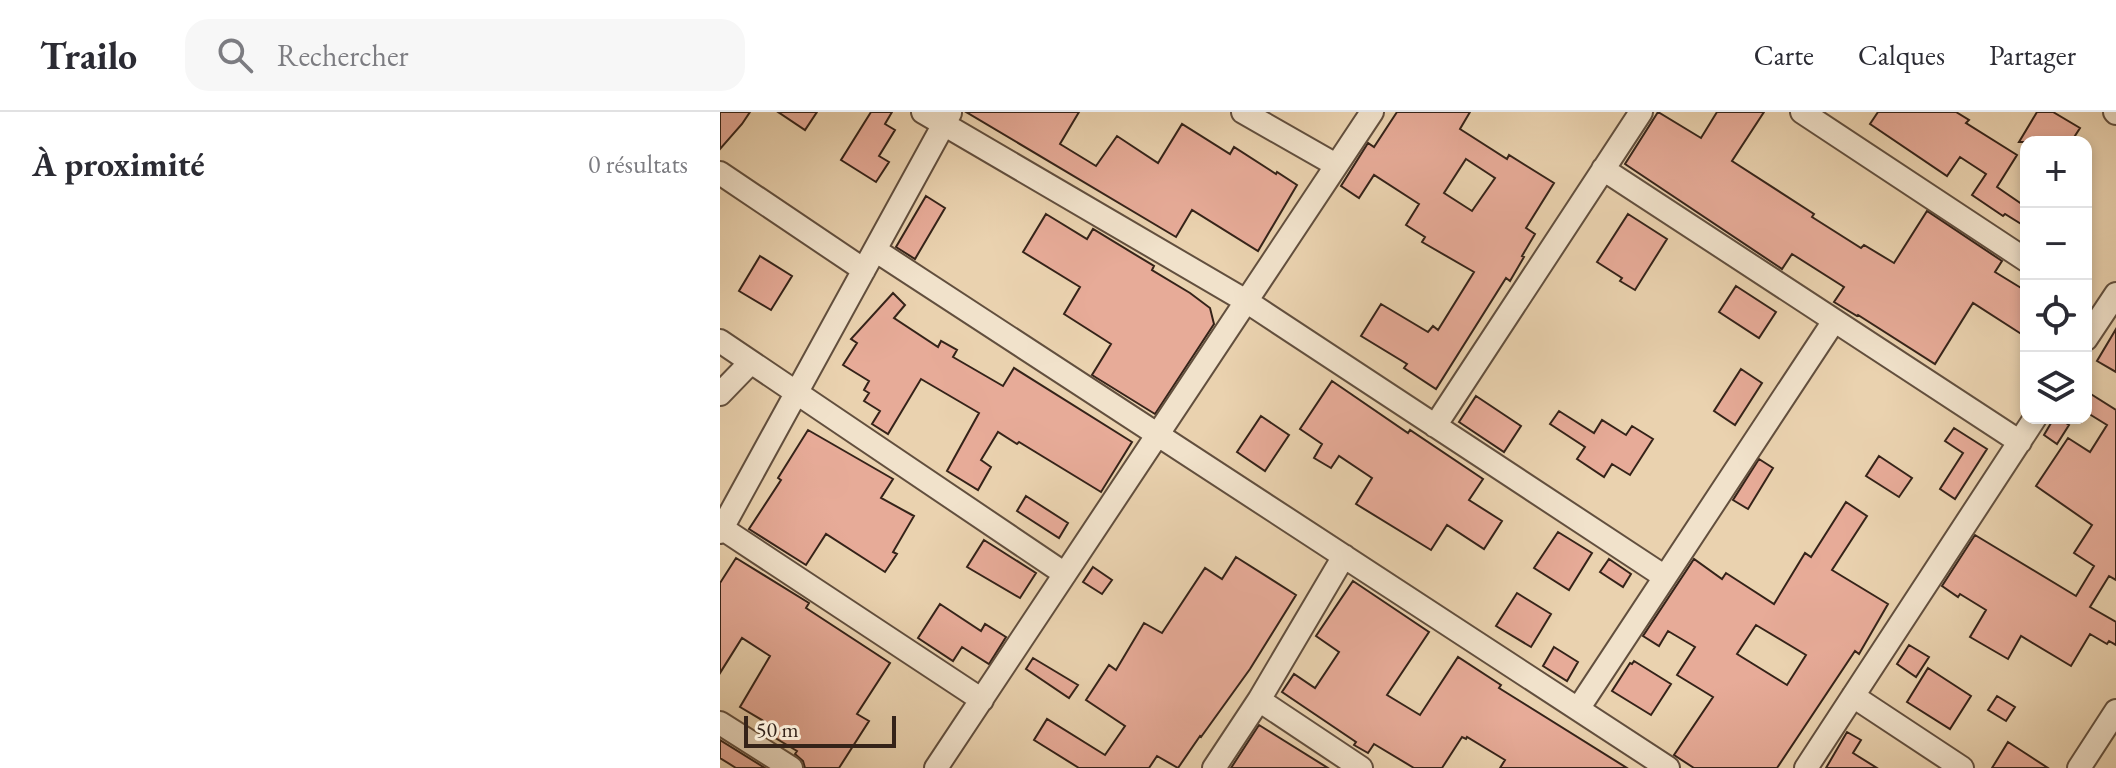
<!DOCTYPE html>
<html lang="fr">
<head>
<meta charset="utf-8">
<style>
  :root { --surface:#fff; --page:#f7f7f7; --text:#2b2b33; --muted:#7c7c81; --line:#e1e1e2 }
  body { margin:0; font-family:"EB Garamond",serif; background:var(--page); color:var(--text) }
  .controls { position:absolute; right:24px; top:24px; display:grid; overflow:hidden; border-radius:16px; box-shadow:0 4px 12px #0003 }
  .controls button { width:72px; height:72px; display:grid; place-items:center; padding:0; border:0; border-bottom:2px solid var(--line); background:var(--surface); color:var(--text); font:40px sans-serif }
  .scale { position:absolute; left:24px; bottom:20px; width:152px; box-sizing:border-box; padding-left:8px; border:4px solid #352319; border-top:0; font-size:22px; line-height:28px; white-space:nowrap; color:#352319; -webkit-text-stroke:6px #f1e2cb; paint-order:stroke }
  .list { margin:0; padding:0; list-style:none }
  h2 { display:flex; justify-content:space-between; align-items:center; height:104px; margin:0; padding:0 32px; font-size:34px }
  h2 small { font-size:26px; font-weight:400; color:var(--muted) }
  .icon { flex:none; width:44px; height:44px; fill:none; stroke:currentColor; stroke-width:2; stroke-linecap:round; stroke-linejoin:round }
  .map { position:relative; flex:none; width:1396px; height:656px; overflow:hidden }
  header { display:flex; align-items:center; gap:48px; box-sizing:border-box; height:112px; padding:0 40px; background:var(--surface); border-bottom:2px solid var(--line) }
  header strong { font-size:38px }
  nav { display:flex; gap:44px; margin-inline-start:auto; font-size:28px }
  .search { width:560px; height:72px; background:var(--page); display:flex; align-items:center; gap:20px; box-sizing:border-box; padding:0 28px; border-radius:24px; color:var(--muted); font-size:30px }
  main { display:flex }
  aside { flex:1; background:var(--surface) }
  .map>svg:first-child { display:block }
  .building { fill:#e7ab98; stroke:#352319; stroke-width:2; fill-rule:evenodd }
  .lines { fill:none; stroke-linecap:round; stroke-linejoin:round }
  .minor-casing { stroke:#624f3e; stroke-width:26 }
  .minor { stroke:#f1e2cb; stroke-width:22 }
</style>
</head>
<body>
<header>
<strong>Trailo</strong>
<div class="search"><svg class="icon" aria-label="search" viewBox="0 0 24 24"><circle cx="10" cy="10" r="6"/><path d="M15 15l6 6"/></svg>Rechercher</div>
<nav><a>Carte</a><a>Calques</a><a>Partager</a></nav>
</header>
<main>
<aside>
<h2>À proximité<small>0 résultats</small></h2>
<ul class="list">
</ul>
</aside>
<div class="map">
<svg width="1396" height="656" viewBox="0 0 1396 656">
  <rect width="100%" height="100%" fill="#ead2af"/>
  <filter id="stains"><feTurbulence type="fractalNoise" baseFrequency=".0025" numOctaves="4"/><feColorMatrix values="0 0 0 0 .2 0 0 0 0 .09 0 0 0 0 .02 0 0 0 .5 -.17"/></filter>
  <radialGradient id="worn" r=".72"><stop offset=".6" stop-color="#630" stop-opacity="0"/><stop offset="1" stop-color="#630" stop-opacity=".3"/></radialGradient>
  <path class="building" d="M 0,0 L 30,0 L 22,12 L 0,37 Z
    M 58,0 L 97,0 L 85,18 Z
    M 151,0 L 172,0 L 165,12 L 175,18 L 159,44 L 169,50 L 156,70 L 121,48 Z
    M 246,0 L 359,0 L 340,32 L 376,54 L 397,24 L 438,51 L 462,12 L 510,42 L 514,35 L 556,62 L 557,60 L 577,73 L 538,139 L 472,98 L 456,125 Z
    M 677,0 L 750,0 L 740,17 L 787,47 L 789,43 L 834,71 L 806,116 L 815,122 L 802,144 L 804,145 L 790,169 L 786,166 L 716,277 L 684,256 L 687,252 L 641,224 L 661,192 L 708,220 L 713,214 L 718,218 L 754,160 L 702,130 L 705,125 L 686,113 L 699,92 L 654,63 L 639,86 L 621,74 L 648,31 L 654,35 ZM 746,47 L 775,66 L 752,99 L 724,81 Z
    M 938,0 L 981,26 L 997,0 L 1044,0 L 1012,49 L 1094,102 L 1092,105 L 1141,136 L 1144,133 L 1174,151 L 1207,99 L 1282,149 L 1275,160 L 1306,179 L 1306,225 L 1253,191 L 1215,252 L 1138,203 L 1137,204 L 1114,190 L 1124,175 L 1072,142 L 1062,157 L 905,52 Z
    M 1158,0 L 1236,0 L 1249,8 L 1246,11 L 1297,43 L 1277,75 L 1306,95 L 1306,115 L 1285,102 L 1283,104 L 1252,83 L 1266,62 L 1240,45 L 1227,64 L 1150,12 Z
    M 1317,0 L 1333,0 L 1360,16 L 1351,30 L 1299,30 Z
    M 206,84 L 225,96 L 195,147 L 176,135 Z
    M 326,102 L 367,127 L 373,117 L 434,154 L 432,158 L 470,181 L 490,196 L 494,212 L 435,302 L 372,263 L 391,232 L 344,202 L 360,175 L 303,140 Z
    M 908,102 L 947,127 L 915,178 L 900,169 L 902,166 L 877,150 Z
    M 40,144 L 72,164 L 51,198 L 19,179 Z
    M 1016,174 L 1056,200 L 1039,226 L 999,200 Z
    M 173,181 L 185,193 L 174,206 L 218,235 L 221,229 L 237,238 L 233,245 L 283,274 L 294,256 L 412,330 L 381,380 L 299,330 L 297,332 L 278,320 L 261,348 L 271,355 L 258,378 L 227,359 L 259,301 L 201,267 L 168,322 L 152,312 L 160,299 L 144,289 L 149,281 L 144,278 L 149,269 L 123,253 L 137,231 L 131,227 Z
    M 1396,217 L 1396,260 L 1377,249 Z
    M 1021,257 L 1042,271 L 1015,313 L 994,299 Z
    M 612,269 L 688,321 L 690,318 L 763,367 L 749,388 L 782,409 L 764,437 L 727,413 L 711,438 L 636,392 L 652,366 L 619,344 L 611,356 L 594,346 L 602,332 L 580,317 Z
    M 1366,279 L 1396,298 L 1396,468 L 1389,464 L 1370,495 L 1396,510 L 1396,533 L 1389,529 L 1387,532 L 1370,522 L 1351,554 L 1301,524 L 1288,547 L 1250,525 L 1266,498 L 1240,482 L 1238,485 L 1222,474 L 1255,423 L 1356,484 L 1374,454 L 1354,441 L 1372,413 L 1316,374 L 1348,326 L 1370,340 L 1387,313 L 1366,300 Z
    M 756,284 L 801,314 L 784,340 L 739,310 Z
    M 839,299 L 874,321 L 882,308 L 906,323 L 912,314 L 933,327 L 910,363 L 892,352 L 884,365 L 857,347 L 865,335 L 830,312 Z
    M 541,304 L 569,323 L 545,359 L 517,340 Z
    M 1334,306 L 1338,306 L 1349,313 L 1337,332 L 1324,323 Z
    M 1234,316 L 1267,337 L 1235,387 L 1220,377 L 1243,341 L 1225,329 Z
    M 88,318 L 173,367 L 161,386 L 194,404 L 173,440 L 177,442 L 165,460 L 106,422 L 86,453 L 29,417 L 61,368 L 58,366 Z
    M 1159,344 L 1192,366 L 1179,385 L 1146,364 Z
    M 1039,347 L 1053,356 L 1028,397 L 1013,388 Z
    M 306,384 L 348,411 L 339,426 L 297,399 Z
    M 1126,390 L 1147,404 L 1112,458 L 1168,492 L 1139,542 L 1135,539 L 1057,656 L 974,656 L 954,643 L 993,585 L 957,563 L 975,535 L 948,519 L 939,534 L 923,524 L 974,447 L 1002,467 L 1006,461 L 1054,492 L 1085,441 L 1091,445 ZM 1036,513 L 1086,543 L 1067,573 L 1017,542 Z
    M 838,420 L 872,441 L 849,478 L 814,456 Z
    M 264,428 L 316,461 L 300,486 L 247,455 Z
    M 516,445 L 576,483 L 530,557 L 481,625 L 480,624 L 458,656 L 437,644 L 429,656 L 359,656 L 314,628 L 327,607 L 385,643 L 405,614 L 366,588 L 389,553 L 396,558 L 424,511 L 442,521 L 485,456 L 502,467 Z
    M 16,446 L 89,491 L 86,496 L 170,551 L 137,602 L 149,609 L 119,656 L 85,656 L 83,649 L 75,642 L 77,639 L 47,621 L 52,614 L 20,595 L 50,544 L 22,526 L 0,561 L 0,471 Z
    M 889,447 L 911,462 L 903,475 L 880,460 Z
    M 373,455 L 392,468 L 382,482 L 363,470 Z
    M 633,469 L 709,520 L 667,583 L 700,603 L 738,545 L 781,573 L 779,576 L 907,656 L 780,656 L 785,648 L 747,625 L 746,627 L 742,625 L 722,656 L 694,656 L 654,632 L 648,641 L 634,633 L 636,630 L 562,580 L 574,562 L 595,576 L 619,540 L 596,524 Z
    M 797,481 L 831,502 L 811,535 L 776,514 Z
    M 220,492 L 261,519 L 265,512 L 286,525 L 269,552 L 242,535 L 233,549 L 198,526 Z
    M 1189,533 L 1209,545 L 1196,565 L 1177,552 Z
    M 834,535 L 858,550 L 847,569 L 823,554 Z
    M 313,546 L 358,573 L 349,586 L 306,557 Z
    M 914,549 L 951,572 L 931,603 L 892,579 L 910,551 L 912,552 Z
    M 1208,556 L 1251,584 L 1230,617 L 1187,590 Z
    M 1277,584 L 1295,595 L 1286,609 L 1268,598 Z
    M 539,613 L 608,656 L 511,656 Z
    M 1127,620 L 1141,628 L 1133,641 L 1157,656 L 1106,656 Z
    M 0,628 L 45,656 L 16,656 L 0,646 Z
    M 1288,630 L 1328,656 L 1272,656 Z"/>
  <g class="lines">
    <defs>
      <path id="minor" d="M 203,0 L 526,189 L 945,465
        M 523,0 L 616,53
        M 1082,0 L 1306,148
        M 1395,0 L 1396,1
        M 883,57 L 1300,330
        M 0,61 L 144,158
        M 155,138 L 948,656
        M 1366,227 L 1396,182
        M 0,229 L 345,462
        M 0,282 L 31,250
        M 715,314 L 921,0
        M 0,415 L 262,588
        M 0,420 L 230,1
        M 1133,584 L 1242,656
        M 539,588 L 641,656
        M 858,597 L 1114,209
        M 0,611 L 71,656
        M 216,656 L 652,0
        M 494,656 L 539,588 L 624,444
        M 1086,656 L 1315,306
        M 1359,656 L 1396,599"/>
    </defs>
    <use href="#minor" class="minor-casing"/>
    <use href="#minor" class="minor"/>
  </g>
  <rect width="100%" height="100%" filter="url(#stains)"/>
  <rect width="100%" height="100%" fill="url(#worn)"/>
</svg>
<div class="controls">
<button>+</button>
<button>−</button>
<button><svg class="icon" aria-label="locate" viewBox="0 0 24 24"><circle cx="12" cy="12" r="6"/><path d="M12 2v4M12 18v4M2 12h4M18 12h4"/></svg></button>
<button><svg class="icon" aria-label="layers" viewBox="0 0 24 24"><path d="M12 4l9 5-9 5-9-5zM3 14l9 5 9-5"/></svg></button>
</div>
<div class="scale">50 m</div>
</div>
</main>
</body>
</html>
